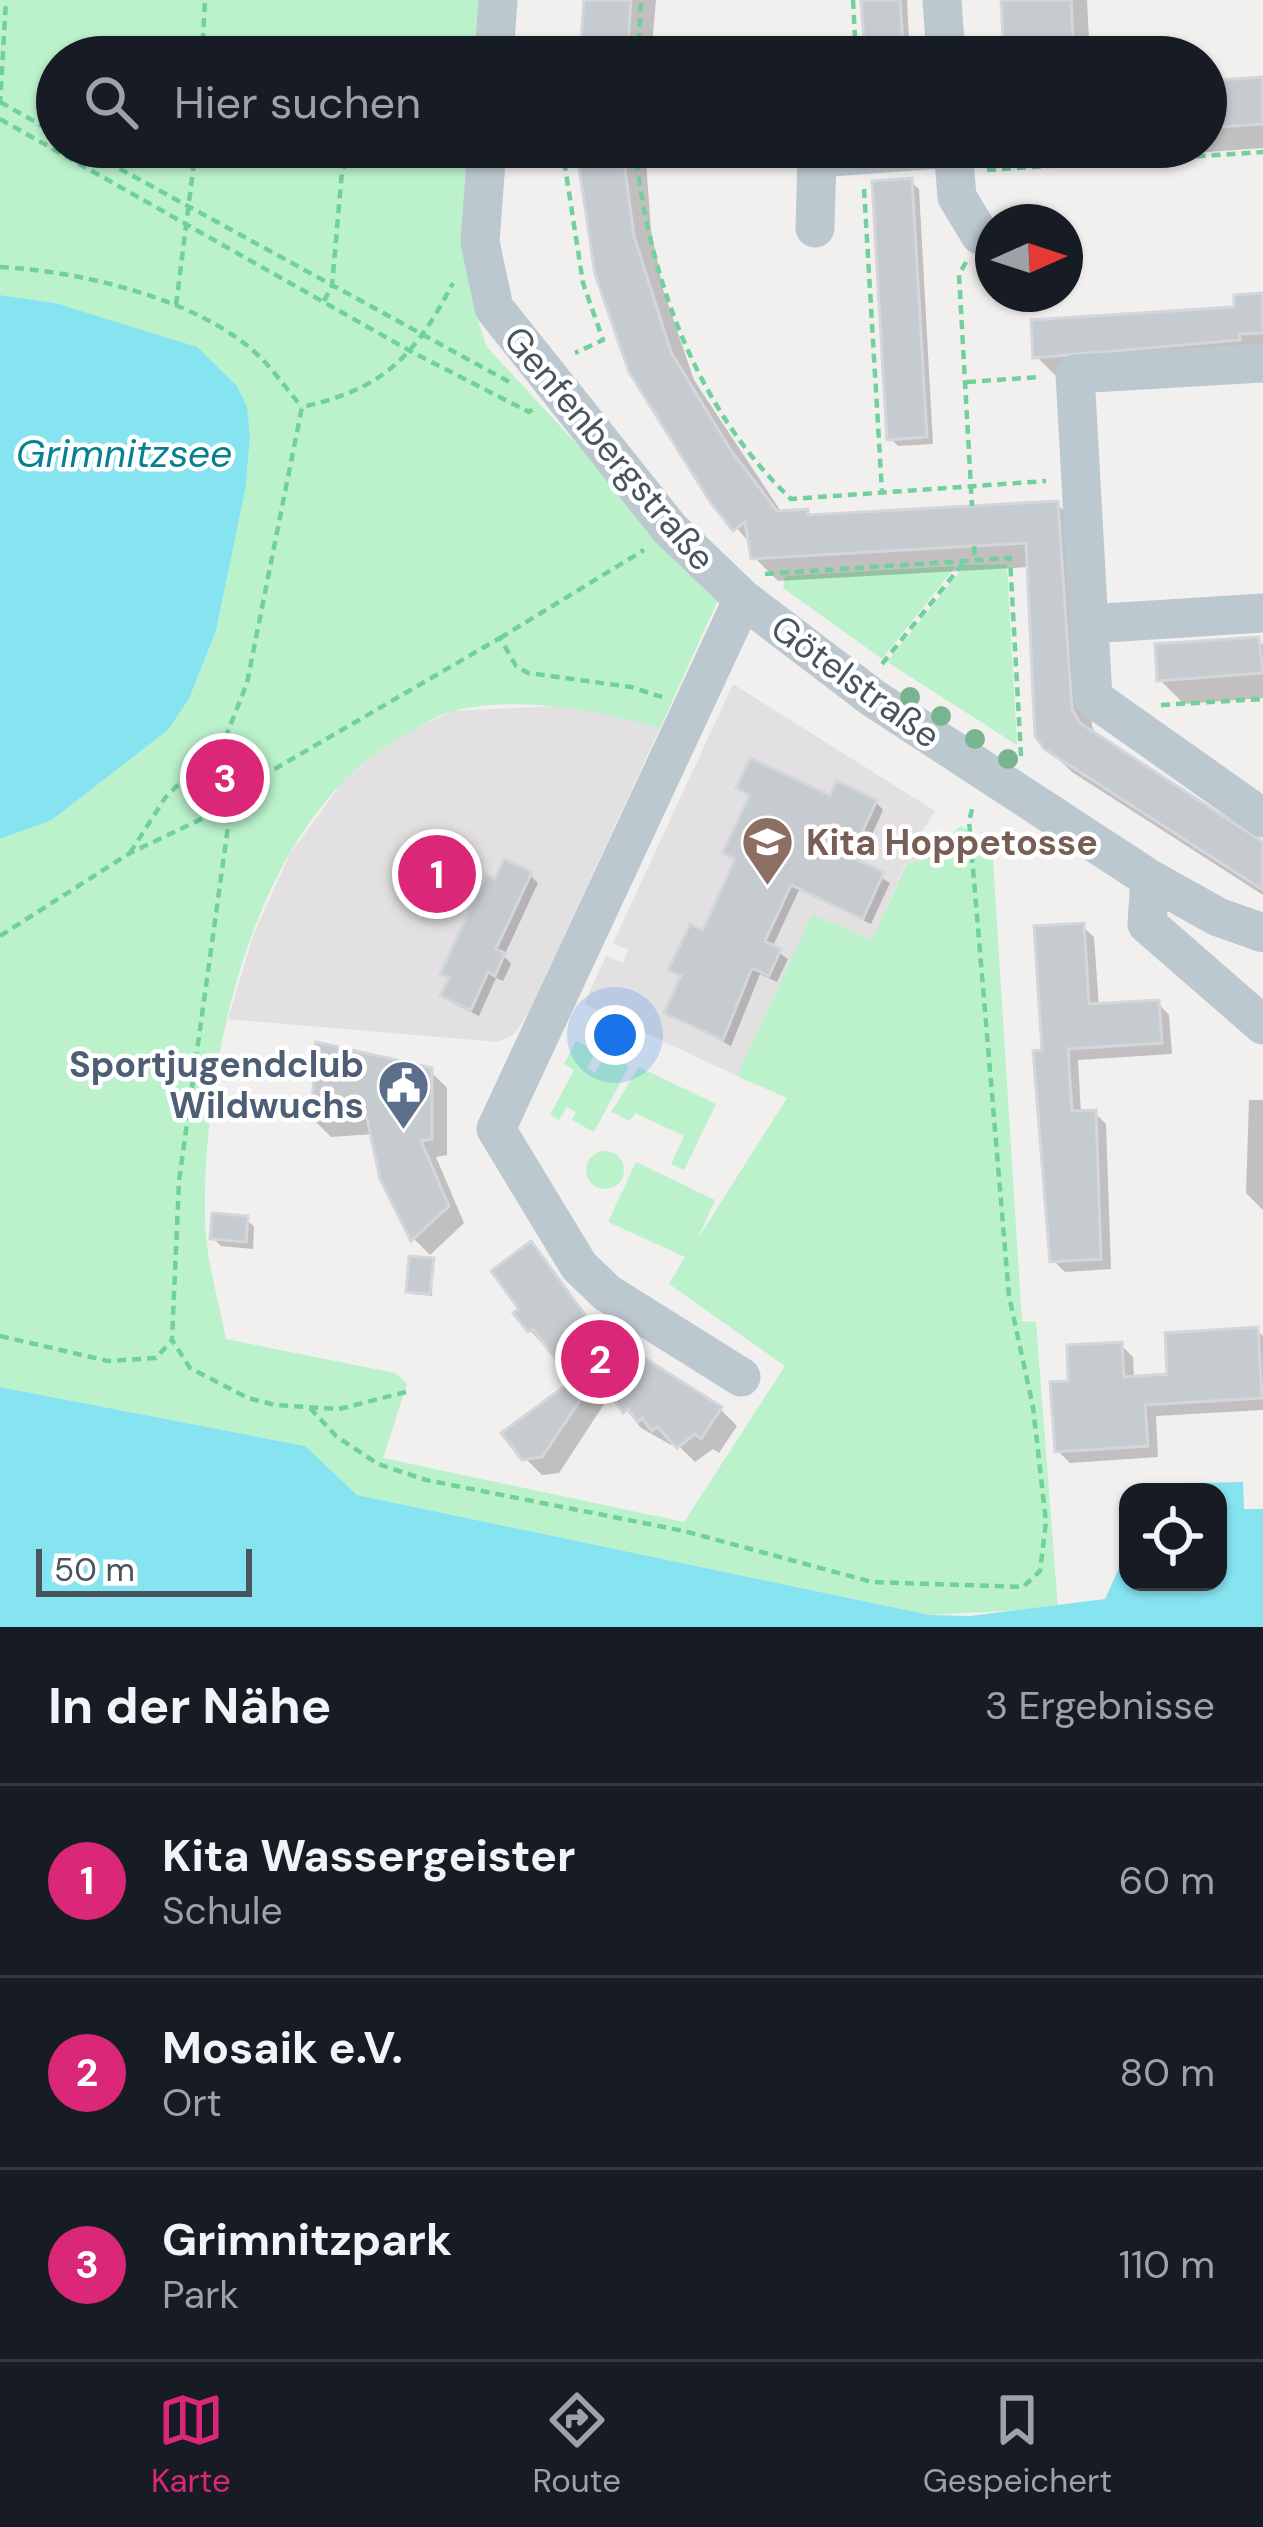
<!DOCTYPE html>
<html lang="de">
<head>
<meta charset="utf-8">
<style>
  :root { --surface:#171b24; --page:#242831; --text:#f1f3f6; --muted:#9ea1a6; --line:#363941; --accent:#db2777 }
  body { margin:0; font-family:"DM Sans",sans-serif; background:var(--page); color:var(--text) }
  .controls { position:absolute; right:36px; bottom:36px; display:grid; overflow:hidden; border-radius:24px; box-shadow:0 3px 9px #0004 }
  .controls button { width:108px; height:108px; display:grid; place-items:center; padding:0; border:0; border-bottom:3px solid var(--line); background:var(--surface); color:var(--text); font:60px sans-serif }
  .compass { position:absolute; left:975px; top:204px; width:108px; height:108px; border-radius:50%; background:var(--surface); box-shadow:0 3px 9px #0004; rotate:87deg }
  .scale { position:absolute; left:36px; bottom:30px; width:216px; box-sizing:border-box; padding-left:12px; border:6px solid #46555e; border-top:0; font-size:33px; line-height:42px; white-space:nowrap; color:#46555e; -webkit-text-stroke:9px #fff; paint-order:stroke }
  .you { position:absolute; left:615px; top:1035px; width:42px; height:42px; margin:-30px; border:9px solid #fff; border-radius:50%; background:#1a73e8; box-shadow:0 0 0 18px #1a73e833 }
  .badge { display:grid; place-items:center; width:78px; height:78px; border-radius:50%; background:var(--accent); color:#fff; font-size:39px; font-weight:700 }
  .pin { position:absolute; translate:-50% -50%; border:6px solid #fff; box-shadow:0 3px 12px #0006 }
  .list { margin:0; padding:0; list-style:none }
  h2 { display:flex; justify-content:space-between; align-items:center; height:156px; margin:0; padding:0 48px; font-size:51px }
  h2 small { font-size:39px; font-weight:400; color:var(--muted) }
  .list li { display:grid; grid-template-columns:78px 1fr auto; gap:36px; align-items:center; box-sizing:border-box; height:192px; padding:0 48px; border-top:3px solid var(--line) }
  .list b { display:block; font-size:45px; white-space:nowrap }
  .list p { margin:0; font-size:39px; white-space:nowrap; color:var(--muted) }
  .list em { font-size:39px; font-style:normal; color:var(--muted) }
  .icon { flex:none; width:66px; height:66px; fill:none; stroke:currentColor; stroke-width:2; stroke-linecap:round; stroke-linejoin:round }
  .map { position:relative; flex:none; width:1263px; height:1627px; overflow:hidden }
  .search { position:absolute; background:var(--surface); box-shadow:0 3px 9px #0004; left:36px; right:36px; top:36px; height:132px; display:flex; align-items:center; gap:30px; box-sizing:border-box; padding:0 42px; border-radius:66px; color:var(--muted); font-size:45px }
  .sheet { height:732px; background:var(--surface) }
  nav { display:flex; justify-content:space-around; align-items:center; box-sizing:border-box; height:168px; border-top:3px solid var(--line); background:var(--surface); font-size:33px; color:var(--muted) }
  nav a { display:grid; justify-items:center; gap:6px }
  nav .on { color:var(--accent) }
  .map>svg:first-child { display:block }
  .education { fill:#e3e0e1 }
  .green { fill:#bbf2cc }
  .water { fill:#86e4f1 }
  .shadow { fill:#0003 }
  .building { fill:#c6cbcf; stroke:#d3d6db; stroke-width:3 }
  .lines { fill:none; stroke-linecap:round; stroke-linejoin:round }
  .path { stroke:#71d19a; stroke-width:4.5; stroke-dasharray:9 6; stroke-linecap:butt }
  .minor { stroke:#bcc8cf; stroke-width:39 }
  .tree { fill:#77b48f }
  .labels { text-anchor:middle; stroke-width:9; stroke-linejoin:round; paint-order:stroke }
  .street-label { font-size:36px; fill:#46555e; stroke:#fff }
  .education-label { font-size:36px; font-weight:bold; fill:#785e54; stroke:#fff; text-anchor:start }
  .service-label { font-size:36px; font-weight:bold; fill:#4e5e75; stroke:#fff; text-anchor:end }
  .water-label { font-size:39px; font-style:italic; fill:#078192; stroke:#fff }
</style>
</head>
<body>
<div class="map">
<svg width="1263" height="1627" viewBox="0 0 1263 1627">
  <rect width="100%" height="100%" fill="#f2efef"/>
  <path class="education" d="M 733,684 L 935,811 L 920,835 L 922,861 L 906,863 L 872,940 L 812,914 L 737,1076 L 584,1004 L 606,956 L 623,963 L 628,950 L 613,943 Z
    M 557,706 L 604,712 L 660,728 L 529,1012 L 514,1034 L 497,1042 L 228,1019 L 253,936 L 290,854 L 342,783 L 384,745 L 452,711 Z"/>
  <path class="green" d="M 0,0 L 482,0 L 477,57 L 57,57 L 57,147 L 469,147 C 463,225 459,272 487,347 L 719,598 L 660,728 C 598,710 518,695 453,711 C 439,714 425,725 412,731 C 254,810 202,1060 205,1222 C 206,1260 219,1301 226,1339 L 395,1373 L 407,1384 L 383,1458 L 684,1522 L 785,1366 L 669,1284 L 685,1257 L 608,1222 L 636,1162 L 715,1200 L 697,1240 L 787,1098 L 737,1076 L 812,914 L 872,940 L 907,863 L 922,861 L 961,826 L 992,844 L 1022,1321 L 1036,1322 L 1058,1608 L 930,1615 L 357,1495 L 304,1446 L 0,1387 L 0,839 L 52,820 L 168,730 L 189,699 L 216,631 L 246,486 L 250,437 L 55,303 L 0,295 Z
    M 1007,564 L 1017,745 L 887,662 L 965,565 Z
    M 956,566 L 882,659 L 783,588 L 785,576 Z
    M 576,1041 L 596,1051 L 587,1068 L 595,1073 L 606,1054 L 629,1066 L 594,1132 L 572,1120 L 576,1112 L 567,1107 L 559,1120 L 550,1115 L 574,1070 L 564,1064 Z
    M 639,1067 L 716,1104 L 684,1170 L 671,1164 L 684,1136 L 635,1113 L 630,1121 L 611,1112 Z
    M586 1170a19 19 0 1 1 38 0a19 19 0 1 1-38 0Z"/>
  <path class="water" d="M 0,295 L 55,303 L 197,347 L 237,386 L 247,407 L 250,437 L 246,486 L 216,631 L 189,699 L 168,730 L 52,820 L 0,839 Z
    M 0,1387 L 305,1446 L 357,1495 L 930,1615 L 970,1616 L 1105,1599 L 1128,1548 L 1128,1582 L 1218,1582 L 1218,1492 L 1170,1492 L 1188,1483 L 1243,1482 L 1244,1509 L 1263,1509 L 1263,1627 L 0,1627 Z"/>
  <path class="shadow" d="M 587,0 L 656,0 L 651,57 L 582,57 Z
    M 864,0 L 907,0 L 910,57 L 868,57 Z
    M 1004,0 L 1087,0 L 1090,57 L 1008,57 Z
    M 1263,79 L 1263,148 L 1167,155 L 1167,164 L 1116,167 L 1096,147 L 1206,147 L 1206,83 Z
    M 580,147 L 645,147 L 651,230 L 663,289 L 694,380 L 782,513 L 807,512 L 813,518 L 1057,504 L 1081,528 L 1092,726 L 1098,739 L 1263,848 L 1263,895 L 1072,772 L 1046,747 L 1030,567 L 778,581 L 754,557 L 752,546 L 694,476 L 632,371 Z
    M 911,182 L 919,189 L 933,444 L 898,446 L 890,438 Z
    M 1263,296 L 1263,357 L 1060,380 L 1036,356 L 1238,310 Z
    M 1258,640 L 1263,645 L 1263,698 L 1184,704 L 1160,680 Z
    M 740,788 L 876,802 L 883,810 L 859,864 L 890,883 L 871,924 L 799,890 L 772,948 L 788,959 L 777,982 L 760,974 L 731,1046 L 667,1012 L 683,979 L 672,970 L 704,934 L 737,862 L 726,853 L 752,797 Z
    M 530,875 L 538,883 L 504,956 L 511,964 L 503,981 L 496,978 L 479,1016 L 452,1003 L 444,995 Z
    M 1082,926 L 1094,937 L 1099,1007 L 1158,1003 L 1169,1015 L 1172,1054 L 1078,1060 L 1081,1114 L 1095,1113 L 1106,1124 L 1111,1269 L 1065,1272 L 1053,1260 L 1046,1053 Z
    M 430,1071 L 447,1088 L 447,1155 L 436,1157 L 464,1223 L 430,1255 L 414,1239 L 383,1178 L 374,1134 L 331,1137 L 314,1120 Z
    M 1249,1100 L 1263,1100 L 1263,1210 L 1246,1193 Z
    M 246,1219 L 254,1227 L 253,1249 L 221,1246 L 213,1238 Z
    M 530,1245 L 607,1343 L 720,1409 L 737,1426 L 719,1453 L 713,1449 L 695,1462 L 675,1442 L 671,1445 L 641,1428 L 612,1392 L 559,1473 L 542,1475 L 525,1458 L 576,1382 L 530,1330 L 523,1309 Z
    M 433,1261 L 432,1296 L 412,1294 L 409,1291 Z
    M 1257,1330 L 1263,1336 L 1263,1410 L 1156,1416 L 1158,1457 L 1070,1463 L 1058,1451 L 1072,1384 L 1121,1345 L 1133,1357 L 1134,1380 L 1171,1377 Z"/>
  <path class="building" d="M 584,0 L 631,0 L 627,57 L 580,57 Z
    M 861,0 L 900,0 L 904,57 L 865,57 Z
    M 1001,0 L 1071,0 L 1074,57 L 1021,57 L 1020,50 L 1004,51 Z
    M 1263,77 L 1263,124 L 1206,128 L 1206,81 Z
    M 576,147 L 622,147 L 634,236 L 671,352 L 730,449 L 777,511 L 808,509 L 808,515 L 1058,501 L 1072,709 L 1080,723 L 1263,842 L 1263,890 L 1044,749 L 1035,736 L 1026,543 L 751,559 L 745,522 L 733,531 L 711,503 L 629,372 L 595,274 Z
    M 912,178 L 927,437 L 887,440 L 872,181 Z
    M 1263,293 L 1263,333 L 1239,334 L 1240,340 L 1033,358 L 1031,320 L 1234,307 L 1234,295 Z
    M 1259,637 L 1263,673 L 1157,681 L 1155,644 Z
    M 750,758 L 830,795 L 837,781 L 877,800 L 851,857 L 884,872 L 863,919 L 791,885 L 765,941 L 781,949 L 769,976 L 752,968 L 723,1040 L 664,1013 L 681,976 L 668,970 L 690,924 L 703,930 L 735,859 L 722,853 L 750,795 L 736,788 Z
    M 504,859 L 532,872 L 496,949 L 505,953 L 495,976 L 488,972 L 471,1010 L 440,996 L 449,978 L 440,974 L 486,875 L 495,879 Z
    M 1084,923 L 1089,1004 L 1159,1000 L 1162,1043 L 1068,1049 L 1072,1111 L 1096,1110 L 1101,1259 L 1050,1262 L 1033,1051 L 1042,1050 L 1034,926 Z
    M 316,1042 L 432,1068 L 432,1139 L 421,1141 L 449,1206 L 411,1241 L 380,1179 L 367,1118 L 311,1121 Z
    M 212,1213 L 248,1216 L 246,1242 L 210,1239 Z
    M 531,1241 L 604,1341 L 608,1335 L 722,1407 L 701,1439 L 695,1434 L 677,1448 L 657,1427 L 652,1431 L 642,1418 L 638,1422 L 628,1409 L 623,1413 L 597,1375 L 542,1457 L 522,1460 L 501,1433 L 572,1381 L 533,1329 L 528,1332 L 513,1313 L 519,1309 L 491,1271 Z
    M 409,1256 L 434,1258 L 430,1294 L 406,1292 Z
    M 1258,1327 L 1262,1398 L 1145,1405 L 1148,1446 L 1055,1452 L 1050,1382 L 1068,1381 L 1067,1345 L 1122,1342 L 1124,1377 L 1167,1374 L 1165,1333 Z"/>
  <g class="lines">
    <path class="path" d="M 853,0 L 856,57
      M 202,57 L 205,0
      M 638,57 L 641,0
      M 0,102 L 57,134
      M 0,105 L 6,0
      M 0,119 L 412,352 L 529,412 L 533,409
      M 80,147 L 513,384
      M 562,147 L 583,283 L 603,340 L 575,353
      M 635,147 C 648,275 696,409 791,499 L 1046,481
      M 987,170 L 1263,152
      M 864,189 L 882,492
      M 966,262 L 959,275 L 972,506
      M 0,267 C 80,271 201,299 260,357 C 275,372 288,391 302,407
      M 324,301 L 332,286 L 342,171 L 353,147
      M 176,305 L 196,147
      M 967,382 L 1040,377
      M 974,546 L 975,560
      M 765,574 L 1010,558 L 1021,756
      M 500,638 L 644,550
      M 882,664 L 965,561
      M 1161,705 L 1263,699
      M 226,736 L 261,777
      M 130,853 L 165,798 L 226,736 L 247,683 L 302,407 C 384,389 415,356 453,283
      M 0,936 L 130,853 L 231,805
      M 0,1336 L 108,1361 L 156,1358 L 172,1340
      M 406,1392 L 339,1409 L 275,1405 L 248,1398 L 190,1368 L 172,1340 L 179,1181 L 231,805 L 261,777 L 500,638 L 516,666 L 528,673 L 631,687 L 662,697
      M 310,1408 L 336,1436 L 378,1464 L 426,1480 L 684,1531 L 872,1582 L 1023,1587 L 1040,1571 L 1046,1522 L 1033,1407 L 1009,1296 L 969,821 L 973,806"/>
    <path class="minor" d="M 942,0 L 946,57
      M 494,57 L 498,0
      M 487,147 L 480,242 L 494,308 L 670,529 L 743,599 L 873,698 L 1150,879 L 1218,917 L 1263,933
      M 953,147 L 957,197 L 980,235
      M 815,228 L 817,158 L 953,148
      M 1263,363 L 1075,374 L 1093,698 L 1263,818
      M 1089,624 L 1263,613
      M 1150,879 L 1147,924 L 1263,1025
      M 741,1377 L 607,1293 L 579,1266 L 496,1129 L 743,599"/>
  </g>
  <g class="tree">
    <circle cx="910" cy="697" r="10"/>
    <circle cx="941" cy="716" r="10"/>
    <circle cx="975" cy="739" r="10"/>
    <circle cx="1008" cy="759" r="10"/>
  </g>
  <defs>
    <symbol id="school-pin" viewBox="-11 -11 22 30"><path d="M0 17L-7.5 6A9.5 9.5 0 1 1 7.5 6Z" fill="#8d6e63" stroke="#fff"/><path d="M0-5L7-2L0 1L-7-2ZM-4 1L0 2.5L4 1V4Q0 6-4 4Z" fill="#fff"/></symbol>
    <symbol id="civic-pin" viewBox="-11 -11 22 30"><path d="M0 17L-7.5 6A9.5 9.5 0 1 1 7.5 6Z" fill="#5c6f8a" stroke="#fff"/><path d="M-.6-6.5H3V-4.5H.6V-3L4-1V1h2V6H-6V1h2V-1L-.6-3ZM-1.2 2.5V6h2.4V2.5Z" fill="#fff"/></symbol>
  </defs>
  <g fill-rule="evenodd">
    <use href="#school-pin" x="738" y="812" width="59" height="81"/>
    <use href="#civic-pin" x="374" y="1056" width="59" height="81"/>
  </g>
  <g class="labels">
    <g class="street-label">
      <text transform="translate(610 448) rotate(50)" y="13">Genfenbergstraße</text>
      <text transform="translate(856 681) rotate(36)" y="13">Götelstraße</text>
    </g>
    <g class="education-label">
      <text x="806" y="855">Kita Hoppetosse</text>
    </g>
    <g class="service-label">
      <text x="364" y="1077">Sportjugendclub<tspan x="364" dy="41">Wildwuchs</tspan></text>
    </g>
    <g class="water-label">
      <text x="124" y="467">Grimnitzsee</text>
    </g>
  </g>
</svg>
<div class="controls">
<button><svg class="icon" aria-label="locate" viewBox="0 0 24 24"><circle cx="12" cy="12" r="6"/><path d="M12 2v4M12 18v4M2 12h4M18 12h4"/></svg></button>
</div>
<svg class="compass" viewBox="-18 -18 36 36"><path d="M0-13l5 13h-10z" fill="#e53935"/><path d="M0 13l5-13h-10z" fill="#9ea1a6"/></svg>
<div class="scale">50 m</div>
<div class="you"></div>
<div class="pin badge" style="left:437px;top:874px">1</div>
<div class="pin badge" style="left:600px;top:1359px">2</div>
<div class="pin badge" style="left:225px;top:778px">3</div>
<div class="search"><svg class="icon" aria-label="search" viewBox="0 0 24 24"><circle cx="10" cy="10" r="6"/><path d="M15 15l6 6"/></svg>Hier suchen</div>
</div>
<section class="sheet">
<h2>In der Nähe<small>3 Ergebnisse</small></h2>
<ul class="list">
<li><span class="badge">1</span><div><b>Kita Wassergeister</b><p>Schule</p></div><em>60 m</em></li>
<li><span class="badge">2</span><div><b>Mosaik e.V.</b><p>Ort</p></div><em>80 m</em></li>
<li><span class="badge">3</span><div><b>Grimnitzpark</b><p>Park</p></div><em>110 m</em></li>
</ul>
</section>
<nav>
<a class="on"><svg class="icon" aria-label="map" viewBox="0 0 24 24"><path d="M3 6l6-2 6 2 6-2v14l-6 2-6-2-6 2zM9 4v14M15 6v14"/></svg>Karte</a>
<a><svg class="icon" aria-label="directions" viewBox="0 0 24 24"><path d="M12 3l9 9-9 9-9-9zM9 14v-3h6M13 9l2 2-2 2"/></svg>Route</a>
<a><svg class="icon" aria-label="saved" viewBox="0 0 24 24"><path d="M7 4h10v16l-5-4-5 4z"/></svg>Gespeichert</a>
</nav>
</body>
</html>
